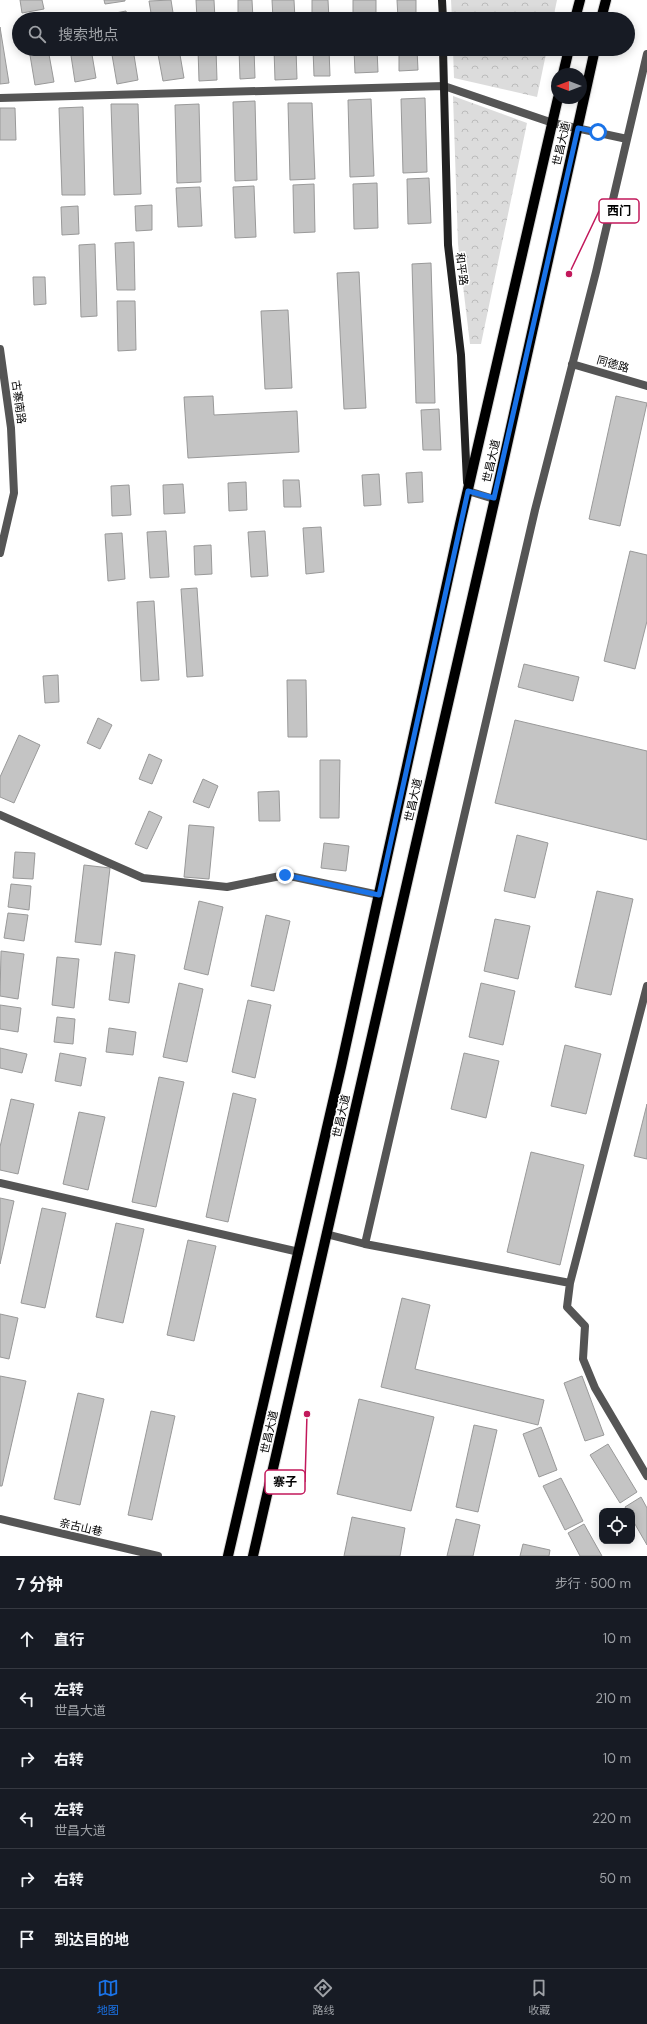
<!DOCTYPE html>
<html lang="zh">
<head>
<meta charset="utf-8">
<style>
  :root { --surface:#171b24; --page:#242831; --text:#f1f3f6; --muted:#9ea1a6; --line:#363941; --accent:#1a73e8 }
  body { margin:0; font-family:"DM Sans","Noto Sans SC",sans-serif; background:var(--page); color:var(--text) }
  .controls { position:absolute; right:12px; bottom:12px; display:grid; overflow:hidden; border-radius:8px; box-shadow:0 2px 10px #0003 }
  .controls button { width:36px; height:36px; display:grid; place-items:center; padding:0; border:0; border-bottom:1px solid var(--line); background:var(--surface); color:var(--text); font:20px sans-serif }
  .compass { position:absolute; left:551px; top:68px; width:36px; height:36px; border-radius:50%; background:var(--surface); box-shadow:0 2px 10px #0003; rotate:270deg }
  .stop { position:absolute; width:12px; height:12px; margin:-9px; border:3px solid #1a73e8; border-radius:50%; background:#fff }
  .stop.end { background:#1a73e8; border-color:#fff; box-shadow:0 1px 4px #0008 }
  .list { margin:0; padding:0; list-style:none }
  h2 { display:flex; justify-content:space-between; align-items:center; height:52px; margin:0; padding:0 16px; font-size:17px }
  h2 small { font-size:13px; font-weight:400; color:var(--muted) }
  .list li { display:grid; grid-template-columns:26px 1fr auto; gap:12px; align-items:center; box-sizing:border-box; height:60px; padding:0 16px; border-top:1px solid var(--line) }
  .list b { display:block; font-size:15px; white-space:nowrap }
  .list p { margin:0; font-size:13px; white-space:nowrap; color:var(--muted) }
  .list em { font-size:13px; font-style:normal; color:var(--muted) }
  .icon { flex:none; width:22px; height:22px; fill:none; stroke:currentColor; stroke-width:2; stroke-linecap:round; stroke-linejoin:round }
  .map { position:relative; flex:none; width:647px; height:1556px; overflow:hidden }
  .search { position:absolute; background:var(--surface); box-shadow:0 2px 10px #0003; left:12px; right:12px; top:12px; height:44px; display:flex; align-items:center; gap:10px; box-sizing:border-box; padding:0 14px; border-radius:22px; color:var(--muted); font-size:15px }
  .sheet { height:412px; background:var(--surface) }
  nav { display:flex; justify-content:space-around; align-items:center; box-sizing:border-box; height:56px; border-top:1px solid var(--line); background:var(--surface); font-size:11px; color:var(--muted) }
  nav a { display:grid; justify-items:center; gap:2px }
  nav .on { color:var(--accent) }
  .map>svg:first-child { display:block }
  .forest { fill:url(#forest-crowns) }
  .building { fill:#c4c4c4; stroke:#999 }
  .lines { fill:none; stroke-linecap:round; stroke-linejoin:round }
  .primary-casing { stroke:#dbdbdb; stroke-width:12 }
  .street { stroke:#555; stroke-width:8 }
  .secondary { stroke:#222; stroke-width:8 }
  .primary { stroke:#000; stroke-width:10 }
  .route { stroke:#1a73e8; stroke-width:5 }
  .labels { text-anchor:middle; stroke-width:3; stroke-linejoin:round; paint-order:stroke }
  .street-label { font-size:11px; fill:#000; stroke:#fff }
  .leader { fill:none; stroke:#c2185b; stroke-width:1.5 }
  .callout-dot { fill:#c2185b; stroke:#fff; stroke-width:1.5 }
  .callout { fill:#fff; stroke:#c2185b; stroke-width:1.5 }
  .callout-label { font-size:12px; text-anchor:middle; font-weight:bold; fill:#000 }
</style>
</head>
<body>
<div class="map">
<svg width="647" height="1556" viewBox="0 0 647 1556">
  <defs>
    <pattern id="forest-crowns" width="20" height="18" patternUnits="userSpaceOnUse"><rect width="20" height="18" fill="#dcdcdc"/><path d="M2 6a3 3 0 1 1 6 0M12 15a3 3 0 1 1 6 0" fill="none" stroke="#bbb"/></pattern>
  </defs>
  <rect width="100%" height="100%" fill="#fff"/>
  <path class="forest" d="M 451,0 L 557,0 L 553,19 L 452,19 Z
    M 453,49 L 547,49 L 537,97 L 454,78 Z
    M 453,96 L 527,123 L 481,344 L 470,344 L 458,244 Z"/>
  <path class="building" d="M 20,0 L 42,0 L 44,9 L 22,13 Z
    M 104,0 L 125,0 L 125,1 L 105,4 Z
    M 171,0 L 174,19 L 152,19 L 149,1 Z
    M 196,0 L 214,0 L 215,19 L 197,19 Z
    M 238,0 L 252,0 L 253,19 L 238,19 Z
    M 272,0 L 294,0 L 295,19 L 273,19 Z
    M 312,0 L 328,0 L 329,19 L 312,19 Z
    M 353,0 L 376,0 L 376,19 L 353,19 Z
    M 397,0 L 416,0 L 416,19 L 398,19 Z
    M 126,11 L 128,19 L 106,19 L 105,15 Z
    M 0,27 L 9,83 L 0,84 Z
    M 29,49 L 48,49 L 54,82 L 35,85 Z
    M 70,49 L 91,49 L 96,78 L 75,82 Z
    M 111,49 L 133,49 L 138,80 L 117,84 Z
    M 157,49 L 179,49 L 184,78 L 163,81 Z
    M 198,49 L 216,49 L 217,80 L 199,81 Z
    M 239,49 L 254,49 L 255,78 L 240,79 Z
    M 274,49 L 296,49 L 297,79 L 275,80 Z
    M 313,49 L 329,49 L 330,76 L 314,76 Z
    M 354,49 L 377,49 L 378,72 L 355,73 Z
    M 399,49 L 417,49 L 418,70 L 399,71 Z
    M 425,98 L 427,172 L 403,173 L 401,99 Z
    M 371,99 L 374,176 L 350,177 L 348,100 Z
    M 255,101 L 257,180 L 235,181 L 233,102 Z
    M 288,103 L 312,103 L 315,179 L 290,180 Z
    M 111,104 L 138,104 L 141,194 L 114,195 Z
    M 199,104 L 201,182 L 177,183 L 175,105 Z
    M 83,107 L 85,195 L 62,195 L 59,108 Z
    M 0,108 L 15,108 L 16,140 L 0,140 Z
    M 429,178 L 431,223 L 408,224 L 407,179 Z
    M 377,183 L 378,228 L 354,229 L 353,184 Z
    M 314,184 L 315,232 L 294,233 L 293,185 Z
    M 254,186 L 256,237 L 235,238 L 233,187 Z
    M 200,187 L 202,226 L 178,227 L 176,188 Z
    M 152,205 L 152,230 L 136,231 L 135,206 Z
    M 78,206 L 79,234 L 62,235 L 61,207 Z
    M 134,242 L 135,290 L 117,290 L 115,243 Z
    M 95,244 L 97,316 L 81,317 L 79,245 Z
    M 431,263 L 435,403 L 416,403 L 412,264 Z
    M 359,272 L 366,408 L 344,409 L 337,273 Z
    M 33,277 L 45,277 L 46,304 L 34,305 Z
    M 117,301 L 135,301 L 136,350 L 118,351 Z
    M 288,310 L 292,388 L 265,389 L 261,311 Z
    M 213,396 L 214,415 L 297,411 L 299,452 L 188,458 L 184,397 Z
    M 616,396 L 647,403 L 620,526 L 589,519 Z
    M 439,409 L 441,450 L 423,450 L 421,410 Z
    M 422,472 L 423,502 L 408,503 L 406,473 Z
    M 379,474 L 381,505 L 364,506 L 362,475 Z
    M 283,480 L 299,480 L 301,507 L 284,507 Z
    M 246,482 L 247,510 L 229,511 L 228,483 Z
    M 183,484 L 185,513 L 164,514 L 163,485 Z
    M 129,485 L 131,515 L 112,516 L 111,486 Z
    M 321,527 L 324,572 L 306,574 L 303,528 Z
    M 166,531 L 169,577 L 150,578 L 147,532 Z
    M 265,531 L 268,576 L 251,577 L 248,532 Z
    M 122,533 L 125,579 L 108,581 L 105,534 Z
    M 211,545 L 212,574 L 195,575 L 194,546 Z
    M 630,551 L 647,555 L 647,621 L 635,669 L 604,661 Z
    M 197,588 L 203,676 L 187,677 L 181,589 Z
    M 154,601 L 159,680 L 141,681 L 137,602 Z
    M 524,664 L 579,677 L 573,701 L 518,687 Z
    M 58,675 L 59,702 L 45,703 L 43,676 Z
    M 287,680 L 306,680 L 307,737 L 288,737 Z
    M 98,718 L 112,725 L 100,749 L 87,743 Z
    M 515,720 L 647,751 L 647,840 L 495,803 Z
    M 19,735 L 40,745 L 14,803 L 0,797 L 0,777 Z
    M 149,754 L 162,760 L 152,784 L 139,779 Z
    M 320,760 L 340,760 L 339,818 L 320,818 Z
    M 203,779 L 218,786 L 209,808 L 193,802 Z
    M 279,791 L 280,821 L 259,821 L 258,792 Z
    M 149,811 L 162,817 L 147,849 L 135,844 Z
    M 189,825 L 214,827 L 209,879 L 184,877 Z
    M 517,835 L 548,843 L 535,898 L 504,891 Z
    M 324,843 L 349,846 L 346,871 L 321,868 Z
    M 15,852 L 35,853 L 33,879 L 13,878 Z
    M 84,865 L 110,868 L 101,945 L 75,942 Z
    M 11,884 L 31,886 L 29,910 L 8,907 Z
    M 597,891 L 633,899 L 611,995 L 575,987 Z
    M 199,901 L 223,907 L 208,975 L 184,969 Z
    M 8,913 L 28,915 L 24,941 L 4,938 Z
    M 266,915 L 290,921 L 274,991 L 251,986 Z
    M 495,919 L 530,926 L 518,979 L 484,971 Z
    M 1,951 L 24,954 L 18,999 L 0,996 Z
    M 115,952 L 135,955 L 129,1003 L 109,1000 Z
    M 57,957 L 79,959 L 74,1008 L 52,1005 Z
    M 179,983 L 203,989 L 187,1062 L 163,1057 Z
    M 481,983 L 515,991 L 503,1045 L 469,1037 Z
    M 248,1000 L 271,1005 L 255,1078 L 232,1072 Z
    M 0,1005 L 21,1008 L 18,1032 L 0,1029 Z
    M 57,1017 L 75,1019 L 73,1044 L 54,1042 Z
    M 109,1028 L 136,1032 L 133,1055 L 106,1052 Z
    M 565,1045 L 601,1054 L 586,1114 L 551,1106 Z
    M 0,1048 L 27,1054 L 22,1073 L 0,1068 Z
    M 60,1053 L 86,1058 L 81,1086 L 55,1081 Z
    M 464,1053 L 499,1061 L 486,1118 L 451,1109 Z
    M 159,1077 L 184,1082 L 156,1207 L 132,1202 Z
    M 233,1093 L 256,1099 L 228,1222 L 206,1217 Z
    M 11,1099 L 34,1104 L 18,1174 L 0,1170 L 0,1147 Z
    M 647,1104 L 647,1159 L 634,1156 Z
    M 79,1112 L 105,1117 L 88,1190 L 63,1184 Z
    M 531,1152 L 584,1165 L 560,1265 L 507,1252 Z
    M 0,1198 L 14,1201 L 0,1264 Z
    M 42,1208 L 66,1213 L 45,1308 L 21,1303 Z
    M 116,1223 L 144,1229 L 123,1323 L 96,1317 Z
    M 188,1240 L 216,1246 L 194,1341 L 167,1335 Z
    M 402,1298 L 430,1305 L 415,1369 L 544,1400 L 538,1425 L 381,1387 Z
    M 0,1314 L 18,1318 L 9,1359 L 0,1357 Z
    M 0,1376 L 26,1381 L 2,1486 L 0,1486 Z
    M 582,1376 L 604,1435 L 585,1441 L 564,1383 Z
    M 78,1393 L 104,1399 L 80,1505 L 54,1499 Z
    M 359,1399 L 434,1417 L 411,1511 L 337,1494 Z
    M 151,1411 L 175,1416 L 152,1520 L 128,1515 Z
    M 474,1425 L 497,1430 L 478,1512 L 456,1507 Z
    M 541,1427 L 557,1470 L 539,1477 L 523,1434 Z
    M 608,1444 L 637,1492 L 620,1503 L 590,1455 Z
    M 561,1478 L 583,1521 L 565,1530 L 543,1486 Z
    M 641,1497 L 647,1508 L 647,1545 L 632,1519 L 632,1511 L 627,1511 L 625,1507 Z
    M 352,1517 L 405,1528 L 400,1556 L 344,1556 Z
    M 456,1519 L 480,1525 L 473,1556 L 447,1556 Z
    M 584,1524 L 602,1556 L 580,1556 L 568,1533 Z
    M 523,1544 L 550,1550 L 549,1556 L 520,1556 Z"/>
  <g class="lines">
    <defs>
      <path id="primary" d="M 575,19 L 580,0
        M 601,19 L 606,0
        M 563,74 L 569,49
        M 228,1556 L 341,1067 L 460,524 L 558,98
        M 253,1556 L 501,472 L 595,49"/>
    </defs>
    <use href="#primary" class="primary-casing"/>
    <path class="street" d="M 0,98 L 444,86 L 553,123 L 627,139
      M 0,349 L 11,428 L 14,493 L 0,553
      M 572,364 L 647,386
      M 468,491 L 494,499
      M 0,815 L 143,878 L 227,887 L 285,875 L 379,895
      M 647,986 L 570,1283 L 567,1307 L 585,1326 L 583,1359 L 595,1388 L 647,1476
      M 0,1183 L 299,1252
      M 326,1234 L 365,1244 L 570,1283
      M 365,1244 L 535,510 L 596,272 L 647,54
      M 0,1519 L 158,1556"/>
    <path class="secondary" d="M 442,0 L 443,19
      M 443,49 L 448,245 L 461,355 L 467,482"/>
    <use href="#primary" class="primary"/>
  </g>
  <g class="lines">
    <path class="route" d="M 285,875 L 379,895 L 468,491 L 494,498 L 578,128 L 598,132"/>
  </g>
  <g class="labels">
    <g class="street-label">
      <text transform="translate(561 144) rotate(-77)" y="4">世昌大道</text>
      <text transform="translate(462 269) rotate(83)" y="4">和平路</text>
      <text transform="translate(613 364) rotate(16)" y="4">同德路</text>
      <text transform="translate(19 402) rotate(82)" y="4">古寨南路</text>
      <text transform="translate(491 461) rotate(-77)" y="4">世昌大道</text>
      <text transform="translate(413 800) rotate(-77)" y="4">世昌大道</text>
      <text transform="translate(341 1116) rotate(-77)" y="4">世昌大道</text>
      <text transform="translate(269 1432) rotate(-77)" y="4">世昌大道</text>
      <text transform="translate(81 1527) rotate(13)" y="4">亲古山巷</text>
    </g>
  </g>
  <path class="leader" d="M569 274L599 211M307 1414L305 1482"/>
  <g class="callout-dot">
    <circle cx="569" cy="274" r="4"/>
    <circle cx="307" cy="1414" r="4"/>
  </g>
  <g class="callout">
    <rect x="599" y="199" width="40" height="24" rx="4"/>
    <rect x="265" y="1470" width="40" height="24" rx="4"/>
  </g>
  <g class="callout-label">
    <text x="619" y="215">西门</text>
    <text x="285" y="1486">寨子</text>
  </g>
</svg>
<div class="controls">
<button><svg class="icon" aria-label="locate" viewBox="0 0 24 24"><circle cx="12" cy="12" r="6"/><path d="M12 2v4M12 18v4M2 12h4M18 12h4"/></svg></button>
</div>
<svg class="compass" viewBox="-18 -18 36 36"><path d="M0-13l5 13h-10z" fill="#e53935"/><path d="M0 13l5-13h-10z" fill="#9ea1a6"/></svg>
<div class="stop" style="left:598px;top:132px"></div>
<div class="stop end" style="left:285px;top:875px"></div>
<div class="search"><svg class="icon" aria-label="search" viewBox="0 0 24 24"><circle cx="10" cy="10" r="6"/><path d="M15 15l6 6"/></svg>搜索地点</div>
</div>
<section class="sheet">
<h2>7 分钟<small>步行 · 500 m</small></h2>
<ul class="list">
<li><svg class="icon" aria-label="ahead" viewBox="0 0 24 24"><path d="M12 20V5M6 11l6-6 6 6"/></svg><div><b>直行</b></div><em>10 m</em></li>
<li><svg class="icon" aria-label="left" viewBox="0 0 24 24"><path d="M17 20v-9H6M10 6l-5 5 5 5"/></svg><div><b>左转</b><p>世昌大道</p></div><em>210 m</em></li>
<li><svg class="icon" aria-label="right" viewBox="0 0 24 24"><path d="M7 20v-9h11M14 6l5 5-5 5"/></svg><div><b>右转</b></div><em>10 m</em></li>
<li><svg class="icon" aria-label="left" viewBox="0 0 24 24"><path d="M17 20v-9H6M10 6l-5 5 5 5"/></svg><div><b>左转</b><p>世昌大道</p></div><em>220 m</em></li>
<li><svg class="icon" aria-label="right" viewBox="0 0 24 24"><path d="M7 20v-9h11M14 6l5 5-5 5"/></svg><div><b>右转</b></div><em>50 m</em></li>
<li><svg class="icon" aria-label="arrive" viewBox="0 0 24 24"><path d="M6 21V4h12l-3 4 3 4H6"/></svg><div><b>到达目的地</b></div></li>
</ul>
</section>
<nav>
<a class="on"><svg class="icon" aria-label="map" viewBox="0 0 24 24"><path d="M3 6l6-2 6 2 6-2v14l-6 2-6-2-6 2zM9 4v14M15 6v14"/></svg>地图</a>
<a><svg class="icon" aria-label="directions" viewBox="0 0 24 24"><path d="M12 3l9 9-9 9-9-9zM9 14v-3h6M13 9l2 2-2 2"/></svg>路线</a>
<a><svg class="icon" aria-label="saved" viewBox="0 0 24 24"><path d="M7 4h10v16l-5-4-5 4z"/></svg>收藏</a>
</nav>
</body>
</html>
